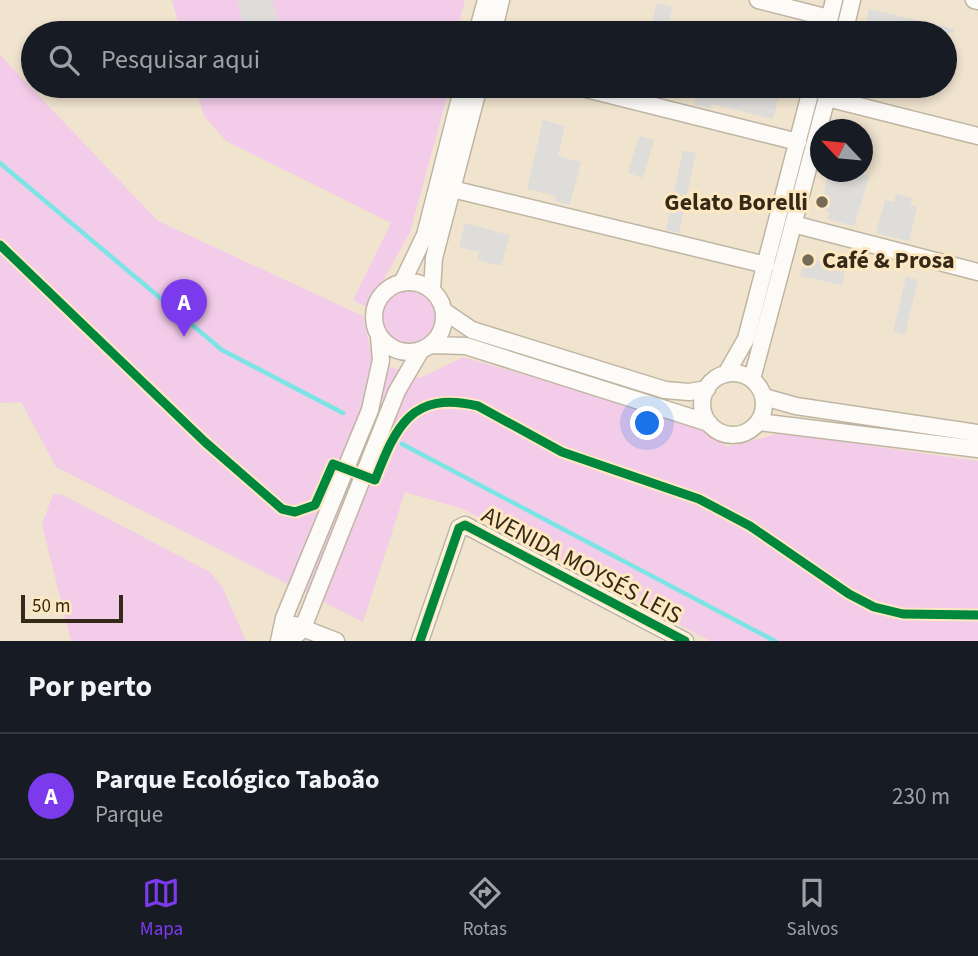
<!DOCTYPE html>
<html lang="pt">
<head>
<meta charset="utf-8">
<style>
  :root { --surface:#171b24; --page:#242831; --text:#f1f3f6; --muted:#9ea1a6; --line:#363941; --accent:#7c3aed }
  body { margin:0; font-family:"Source Sans 3",sans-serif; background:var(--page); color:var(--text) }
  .compass { position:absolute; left:810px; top:119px; width:63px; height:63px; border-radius:50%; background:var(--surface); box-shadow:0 4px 10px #0003; rotate:296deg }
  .scale { position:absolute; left:21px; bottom:18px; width:102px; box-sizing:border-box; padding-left:7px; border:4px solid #352a17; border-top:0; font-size:19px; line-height:24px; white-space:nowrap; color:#352a17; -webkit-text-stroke:5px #fee8c1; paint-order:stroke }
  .you { position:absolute; left:648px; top:424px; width:24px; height:24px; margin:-18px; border:5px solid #fff; border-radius:50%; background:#1a73e8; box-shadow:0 0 0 10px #1a73e833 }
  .badge { display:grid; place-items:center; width:46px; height:46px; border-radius:50%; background:var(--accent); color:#fff; font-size:23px; font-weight:700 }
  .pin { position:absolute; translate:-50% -58px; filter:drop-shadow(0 2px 4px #0008) }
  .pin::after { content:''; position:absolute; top:37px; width:24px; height:21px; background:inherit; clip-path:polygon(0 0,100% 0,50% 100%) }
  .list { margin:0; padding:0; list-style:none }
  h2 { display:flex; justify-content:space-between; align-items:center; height:91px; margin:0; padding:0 28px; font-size:30px }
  h2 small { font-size:23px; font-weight:400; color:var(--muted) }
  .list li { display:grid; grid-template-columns:46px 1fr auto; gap:21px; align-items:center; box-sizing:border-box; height:126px; padding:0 28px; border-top:2px solid var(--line) }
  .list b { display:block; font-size:26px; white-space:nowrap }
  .list p { margin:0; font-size:23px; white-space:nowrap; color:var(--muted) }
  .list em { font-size:23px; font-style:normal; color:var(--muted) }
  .icon { flex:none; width:38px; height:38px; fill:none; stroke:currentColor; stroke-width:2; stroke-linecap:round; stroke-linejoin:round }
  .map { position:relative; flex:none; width:978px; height:641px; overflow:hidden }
  .search { position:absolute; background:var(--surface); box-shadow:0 4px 10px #0003; left:21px; right:21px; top:21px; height:77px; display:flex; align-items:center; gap:18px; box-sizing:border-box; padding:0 24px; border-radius:38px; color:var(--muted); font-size:26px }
  .sheet { height:217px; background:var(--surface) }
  nav { display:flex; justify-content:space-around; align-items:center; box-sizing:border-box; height:98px; border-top:2px solid var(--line); background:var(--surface); font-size:19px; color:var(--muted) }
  nav a { display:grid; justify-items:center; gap:4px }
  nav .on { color:var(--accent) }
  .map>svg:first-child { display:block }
  .green { fill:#f3cce9 }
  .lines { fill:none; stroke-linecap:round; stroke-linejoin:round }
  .stream { stroke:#7ce4e5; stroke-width:4.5 }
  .building { fill:#dfddda }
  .minor-casing { stroke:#c0b5a3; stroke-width:19 }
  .minor { stroke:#fdfbf8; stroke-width:16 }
  .cycleway-casing { stroke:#fee8c1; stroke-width:13 }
  .cycleway { stroke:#00873e; stroke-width:9 }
  .poi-dot { fill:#766b57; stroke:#fee8c1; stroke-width:2.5 }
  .labels { text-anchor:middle; stroke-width:6; stroke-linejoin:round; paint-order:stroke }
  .poi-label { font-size:24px; font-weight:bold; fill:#352a17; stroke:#fee8c1; text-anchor:end }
  .street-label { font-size:24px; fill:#352a17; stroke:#fee8c1 }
</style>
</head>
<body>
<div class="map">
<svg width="978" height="641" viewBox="0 0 978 641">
  <rect width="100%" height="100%" fill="#f0e4cf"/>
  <path class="green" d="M 172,0 L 465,0 L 458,28 L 460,33 L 181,33 Z
    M 0,55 L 158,221 L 363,316 L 373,360 L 420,378 L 463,357 L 693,424 L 727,447 L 781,433 L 978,461 L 978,641 L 710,641 L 463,509 L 405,492 L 363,622 L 56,467 L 21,402 L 0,403 Z
    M 195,86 L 450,86 L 410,232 L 368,308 L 353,300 L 391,223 L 226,141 L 204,116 Z
    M380 317a29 29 0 1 1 58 0a29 29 0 1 1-58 0Z
    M 53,494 L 63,495 L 210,572 L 222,586 L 246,641 L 71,641 L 42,525 Z"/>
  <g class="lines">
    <path class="stream" d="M 0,163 L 222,350 L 343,413
      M 402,444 L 775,641"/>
  </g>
  <path class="building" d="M 237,0 L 272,0 L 280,26 L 246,33 Z
    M 657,3 L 673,7 L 666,33 L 649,33 Z
    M 869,9 L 955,29 L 954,33 L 875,33 L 864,30 Z
    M 699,86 L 782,86 L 773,119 L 712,104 L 710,109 L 694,105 Z
    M 543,120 L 565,126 L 558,156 L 581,162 L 570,205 L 555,201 L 556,196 L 527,189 Z
    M 639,136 L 654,140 L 643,178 L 628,173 Z
    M 683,150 L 696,153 L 679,233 L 666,230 Z
    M 829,172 L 870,175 L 854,226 L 827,219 L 829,212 L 820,209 Z
    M 896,194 L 912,198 L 910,205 L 917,207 L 909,241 L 876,233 L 885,200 L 894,202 Z
    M 465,223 L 510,235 L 501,266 L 477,260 L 479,252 L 459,247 Z
    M 810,259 L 846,267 L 842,285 L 800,276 L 803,265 L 809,267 Z
    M 906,277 L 918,280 L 905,335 L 893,332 Z"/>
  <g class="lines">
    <defs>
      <path id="minor" d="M 758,0 L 829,18
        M 974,0 L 978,1
        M 477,33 L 486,0
        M 493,33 L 501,0
        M 826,33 L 834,0
        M 844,33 L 852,0
        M 574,86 L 798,142
        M 827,98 L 978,136
        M 452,189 L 766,265
        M 793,224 L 978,272
        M374 317a35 35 0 1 1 70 0a35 35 0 1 1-70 0Z
        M 402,283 L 425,235 L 463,86
        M 432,290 L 434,258 L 479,86
        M 444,311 L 472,330 L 665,390 L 689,392 L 707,389
        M 431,345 L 466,346 L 709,423
        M702 404a31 31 0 1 1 62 0a31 31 0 1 1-62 0Z
        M 726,374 L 746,339 L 812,86
        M 752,379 L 830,86
        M 764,397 L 796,406 L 978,433
        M 759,422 L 978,449
        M 295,625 L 336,641
        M 279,641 L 284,618 L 370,410 L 381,360 L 379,336
        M 289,641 L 302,630 L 397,391 L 421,350
        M 420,641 L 459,528 L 465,525 L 685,641"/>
    </defs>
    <use href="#minor" class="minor-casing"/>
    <use href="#minor" class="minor"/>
    <defs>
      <path id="cycleway" d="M 0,245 L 205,442 L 282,509 L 295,512 L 315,505 L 333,464 L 375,480 C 396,427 411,390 478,406 L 562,452 L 699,499 L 750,526 L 849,594 L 874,607 L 903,614 L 978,615
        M 420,641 L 459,528 L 465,525 L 685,641"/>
    </defs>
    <use href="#cycleway" class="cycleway-casing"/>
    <use href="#cycleway" class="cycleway"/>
  </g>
  <g class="poi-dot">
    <circle cx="822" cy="202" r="7"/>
    <circle cx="808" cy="260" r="7"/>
  </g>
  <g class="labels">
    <g class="poi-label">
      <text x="808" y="210">Gelato Borelli</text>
      <text x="822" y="268" text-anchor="start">Café &amp; Prosa</text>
    </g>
    <g class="street-label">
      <text transform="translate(582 565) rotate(28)" y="8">AVENIDA MOYSÉS LEIS</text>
    </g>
  </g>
</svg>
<svg class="compass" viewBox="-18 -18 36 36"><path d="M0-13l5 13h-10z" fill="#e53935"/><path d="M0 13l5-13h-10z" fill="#9ea1a6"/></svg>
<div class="scale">50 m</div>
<div class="you"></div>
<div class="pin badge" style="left:184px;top:337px">A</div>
<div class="search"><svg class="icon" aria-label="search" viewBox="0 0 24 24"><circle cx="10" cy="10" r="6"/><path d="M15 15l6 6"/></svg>Pesquisar aqui</div>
</div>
<section class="sheet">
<h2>Por perto<small></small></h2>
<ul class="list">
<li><span class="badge">A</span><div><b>Parque Ecológico Taboão</b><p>Parque</p></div><em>230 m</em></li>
</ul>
</section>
<nav>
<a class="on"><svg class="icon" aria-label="map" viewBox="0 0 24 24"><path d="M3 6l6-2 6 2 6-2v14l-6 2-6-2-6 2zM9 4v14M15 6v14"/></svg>Mapa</a>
<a><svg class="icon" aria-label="directions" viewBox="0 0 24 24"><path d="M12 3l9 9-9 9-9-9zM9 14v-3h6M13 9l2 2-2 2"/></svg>Rotas</a>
<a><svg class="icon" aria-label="saved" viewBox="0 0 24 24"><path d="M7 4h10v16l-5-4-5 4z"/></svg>Salvos</a>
</nav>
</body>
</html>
